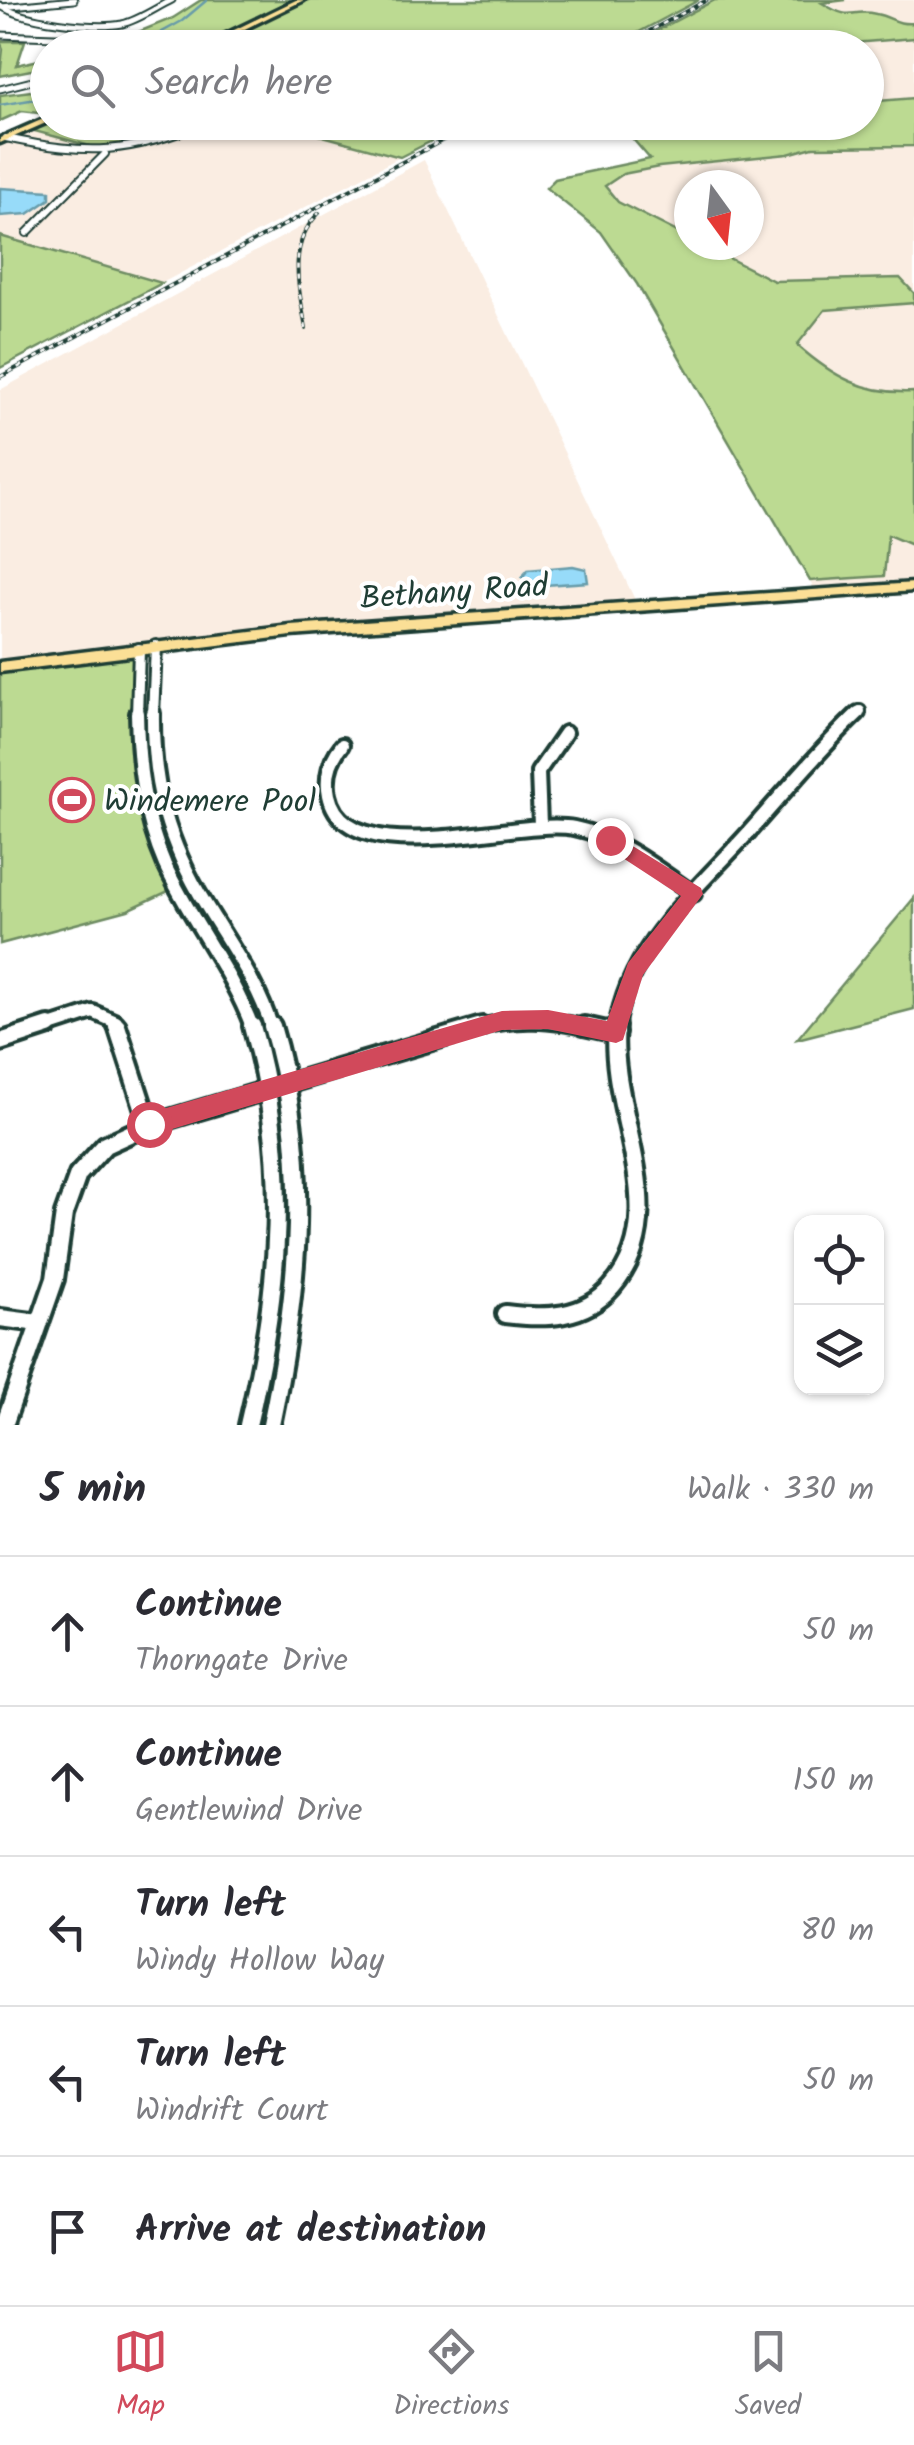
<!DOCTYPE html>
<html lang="en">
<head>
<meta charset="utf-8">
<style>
  :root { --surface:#fff; --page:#f7f7f7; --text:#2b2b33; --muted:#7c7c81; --line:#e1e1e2; --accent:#d1495b }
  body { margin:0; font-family:Kalam,sans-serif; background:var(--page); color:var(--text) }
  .controls { position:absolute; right:30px; bottom:30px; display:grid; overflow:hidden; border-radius:20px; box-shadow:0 2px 8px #0004 }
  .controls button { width:90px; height:90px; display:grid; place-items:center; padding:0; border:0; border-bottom:2px solid var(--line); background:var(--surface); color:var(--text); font:50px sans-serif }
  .compass { position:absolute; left:674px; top:170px; width:90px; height:90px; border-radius:50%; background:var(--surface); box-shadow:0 2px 8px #0004; rotate:165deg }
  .stop { position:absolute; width:30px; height:30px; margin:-22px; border:8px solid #d1495b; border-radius:50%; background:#fff }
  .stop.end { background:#d1495b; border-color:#fff; box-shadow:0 2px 10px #0008 }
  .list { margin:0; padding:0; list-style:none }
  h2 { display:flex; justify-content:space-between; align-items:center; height:130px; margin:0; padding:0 40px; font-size:42px }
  h2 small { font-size:32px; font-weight:400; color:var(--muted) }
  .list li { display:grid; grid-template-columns:65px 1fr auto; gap:30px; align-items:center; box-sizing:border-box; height:150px; padding:0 40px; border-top:2px solid var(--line) }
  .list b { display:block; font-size:38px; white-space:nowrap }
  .list p { margin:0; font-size:32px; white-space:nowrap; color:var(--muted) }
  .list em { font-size:32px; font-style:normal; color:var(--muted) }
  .icon { flex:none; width:55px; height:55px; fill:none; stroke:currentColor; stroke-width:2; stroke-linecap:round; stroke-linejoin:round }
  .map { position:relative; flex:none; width:914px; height:1425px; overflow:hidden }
  .search { position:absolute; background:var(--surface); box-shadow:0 2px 8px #0004; left:30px; right:30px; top:30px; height:110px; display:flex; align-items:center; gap:25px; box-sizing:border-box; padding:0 35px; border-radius:55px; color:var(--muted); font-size:38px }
  .sheet { height:880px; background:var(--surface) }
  nav { display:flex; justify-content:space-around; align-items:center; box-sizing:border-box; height:140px; border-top:2px solid var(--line); background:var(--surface); font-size:28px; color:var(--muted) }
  nav a { display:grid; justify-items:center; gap:5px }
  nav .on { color:var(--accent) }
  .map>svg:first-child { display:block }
  .built { fill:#faede2 }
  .green { fill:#bcda92; stroke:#6e8c63; stroke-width:2.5 }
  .water { fill:#97dbf9; stroke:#679caa; stroke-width:2.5 }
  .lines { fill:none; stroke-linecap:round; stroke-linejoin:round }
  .stream { stroke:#679caa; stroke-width:2.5 }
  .minor-far4-casing { stroke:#1f3d34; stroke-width:9 }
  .minor-far3-casing { stroke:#1f3d34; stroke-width:10 }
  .minor-far2-casing { stroke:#1f3d34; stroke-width:16 }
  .minor-far1-casing { stroke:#1f3d34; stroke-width:20 }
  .minor-casing { stroke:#1f3d34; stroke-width:24 }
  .major-casing { stroke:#1f3d34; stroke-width:7 }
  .minor-far4 { stroke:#fff; stroke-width:5 }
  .minor-far3 { stroke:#fff; stroke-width:6 }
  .minor-far2 { stroke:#fff; stroke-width:10 }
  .minor-far1 { stroke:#fff; stroke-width:12 }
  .minor { stroke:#fff; stroke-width:16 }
  .major { fill:#fbdf96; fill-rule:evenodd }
  .rail-casing { stroke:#1f3d34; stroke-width:4 }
  .rail { stroke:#fff; stroke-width:2.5; stroke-dasharray:5; stroke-linecap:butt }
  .route { fill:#d1495b }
  .labels { text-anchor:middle; stroke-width:8; stroke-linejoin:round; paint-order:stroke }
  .street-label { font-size:32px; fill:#1f3d34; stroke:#fff }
  .poi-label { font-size:32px; fill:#1f3d34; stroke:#fff; text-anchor:start }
</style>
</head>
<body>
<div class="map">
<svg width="914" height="1425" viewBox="0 0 914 1425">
  <rect width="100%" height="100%" fill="#fff"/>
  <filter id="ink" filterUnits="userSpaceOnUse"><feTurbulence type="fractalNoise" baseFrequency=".01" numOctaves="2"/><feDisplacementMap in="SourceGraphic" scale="20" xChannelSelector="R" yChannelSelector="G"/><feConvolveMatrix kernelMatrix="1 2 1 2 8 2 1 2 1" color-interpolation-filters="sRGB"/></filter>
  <g filter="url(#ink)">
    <path class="built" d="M 821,0 L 914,0 L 914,22 L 897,24 L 877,13 L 846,15 Z
      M 914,39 L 914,98 L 867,102 L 866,48 L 790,47 Z
      M 275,122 L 400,157 L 162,283 L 0,236 L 0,141 L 27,129 L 139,146 L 196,123 Z
      M 914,146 L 914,587 L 817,594 L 637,284 L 772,281 L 703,245 L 749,245 L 749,185 L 689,185 L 689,238 L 618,202 L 605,186 L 623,174 L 659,167 L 788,154 L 813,147 Z
      M 424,160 L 638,606 L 375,624 L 0,667 L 0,390 Z"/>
    <path class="green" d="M 201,0 L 301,0 L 200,47 L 141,47 L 131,35 L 173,18 Z
      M 308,0 L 699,0 L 611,47 L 274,48 L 217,42 Z
      M 715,0 L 846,0 L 822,3 C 854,23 849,8 876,14 C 892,17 896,25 914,23 L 914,38 L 790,48 L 626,47 Z
      M 0,41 L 25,41 L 17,65 L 47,58 L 47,67 L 0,76 L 3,49 Z
      M 47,89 L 47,114 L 22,111 L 0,121 L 0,95 Z
      M 914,98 L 914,146 L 813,147 L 788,154 L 659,167 L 623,174 L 605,186 L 618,202 L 689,238 L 689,245 L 703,245 L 774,281 L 900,278 L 914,293 L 914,303 L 825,310 L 797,345 C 832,376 865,395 914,392 L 914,546 L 888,535 L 884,576 L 810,581 L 637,284 L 601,232 L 546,188 L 555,179 L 650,159 L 619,123 L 866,122 L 867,102 Z
      M 47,119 L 48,122 L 196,123 L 139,146 L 105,150 L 27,129 Z
      M 275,123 L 467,123 L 400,157 Z
      M 0,236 L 162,283 L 0,368 Z
      M 139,649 L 142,790 L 177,887 L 128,910 L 0,944 L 0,667 Z
      M 914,898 L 914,1009 L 797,1039 Z"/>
    <path class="water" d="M 0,188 L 50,191 L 50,199 L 28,214 L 0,216 Z
      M 573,566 L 586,569 L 588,582 L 530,586 L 522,577 L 528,570 Z"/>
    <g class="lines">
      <path class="stream" d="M 158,48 L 153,37 L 182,21 L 207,0
        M 0,105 L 48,97"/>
      <defs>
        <path id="minor-far4" d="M 0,5 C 20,21 97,29 122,24 C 139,20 157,7 172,0
          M 1,7 L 74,0
          M 0,35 L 81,38
          M 0,89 L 48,77"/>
        <path id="minor-far3" d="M 6,138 C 90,156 129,154 209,122
          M 27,233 L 105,154"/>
        <path id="minor-far2" d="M 137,716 L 139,649
          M 153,716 L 156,646
          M 855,716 L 860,711"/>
        <path id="minor-far1" d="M 137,713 C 138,765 144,817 165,865 C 191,921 231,970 253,1029
          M 153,713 C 152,786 168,843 206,905 C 230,945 259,984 272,1029
          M 342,745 C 330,760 325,776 329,795 C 346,876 515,817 574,828 C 619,837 657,869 694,894
          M 540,825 L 538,772 L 565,733
          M 41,1029 L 93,1012 L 116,1022 L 118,1029
          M 473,1029 C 516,1016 552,1020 596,1029
          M 616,1029 C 628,946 695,892 748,833 C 784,793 818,751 858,713"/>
        <path id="minor" d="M 117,1026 L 149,1125
          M 584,1026 L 616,1033
          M 0,1042 L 49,1026
          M 505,1314 C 544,1319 584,1319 612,1287 C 676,1213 607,1111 616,1026
          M 0,1318 L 39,1323
          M 4,1425 L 55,1279 L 64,1214 L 78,1175 L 105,1145 L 149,1125 L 482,1026
          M 248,1425 C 280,1291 291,1161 252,1026
          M 271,1425 C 299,1290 312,1160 272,1026"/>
        <path id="major" d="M 296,0 L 304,0 L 206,48 L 197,48 Z
          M 48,117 L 48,122 L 0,143 L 0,138 Z
          M 914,583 L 914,591 L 291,636 L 0,672 L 0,662 L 291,626 Z"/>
      </defs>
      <use href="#minor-far4" class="minor-far4-casing"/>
      <use href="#minor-far3" class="minor-far3-casing"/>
      <use href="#minor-far2" class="minor-far2-casing"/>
      <use href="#minor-far1" class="minor-far1-casing"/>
      <use href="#minor" class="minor-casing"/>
      <use href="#major" class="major-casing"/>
      <use href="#minor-far4" class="minor-far4"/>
      <use href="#minor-far3" class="minor-far3"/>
      <use href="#minor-far2" class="minor-far2"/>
      <use href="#minor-far1" class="minor-far1"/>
      <use href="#minor" class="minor"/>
      <use href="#major" class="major"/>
      <defs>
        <path id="rail" d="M 618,48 L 707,0
          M 306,329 C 299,288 286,245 319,213
          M 0,377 L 477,122"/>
      </defs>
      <use href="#rail" class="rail-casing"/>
      <use href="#rail" class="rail"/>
    </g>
  </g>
  <path class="route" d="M 610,832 L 701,888 L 703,894 L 643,975 L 623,1040 L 616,1043 L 548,1029 L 502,1030 L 149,1136 L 141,1132 L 138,1124 L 141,1117 L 149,1113 L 502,1011 L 548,1010 L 607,1021 L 628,963 L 681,896 L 603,845 L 603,834 Z"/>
  <defs>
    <symbol id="stadium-ring" viewBox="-11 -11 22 22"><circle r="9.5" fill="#fff" stroke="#d1495b" stroke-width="1.5"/><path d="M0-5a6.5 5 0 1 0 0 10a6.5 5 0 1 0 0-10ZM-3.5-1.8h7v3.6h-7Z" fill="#d1495b"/></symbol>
  </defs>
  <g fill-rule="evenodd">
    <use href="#stadium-ring" x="47" y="775" width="50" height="50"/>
  </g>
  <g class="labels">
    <g class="street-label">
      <text transform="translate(454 591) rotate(-4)" y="11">Bethany Road</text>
    </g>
    <g class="poi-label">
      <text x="104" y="811">Windemere Pool</text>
    </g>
  </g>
</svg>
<div class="controls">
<button><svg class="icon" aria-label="locate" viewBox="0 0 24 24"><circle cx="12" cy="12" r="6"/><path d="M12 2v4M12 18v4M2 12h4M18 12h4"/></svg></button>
<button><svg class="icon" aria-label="layers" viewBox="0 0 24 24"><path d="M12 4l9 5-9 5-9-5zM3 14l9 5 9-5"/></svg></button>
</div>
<svg class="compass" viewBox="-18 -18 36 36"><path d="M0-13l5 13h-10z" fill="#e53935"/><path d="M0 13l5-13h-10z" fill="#7c7c81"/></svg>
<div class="stop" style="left:149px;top:1124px"></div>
<div class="stop end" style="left:610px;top:840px"></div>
<div class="search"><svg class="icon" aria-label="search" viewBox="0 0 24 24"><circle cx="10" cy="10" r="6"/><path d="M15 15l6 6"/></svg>Search here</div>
</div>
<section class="sheet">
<h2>5 min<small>Walk · 330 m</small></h2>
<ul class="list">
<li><svg class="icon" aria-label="ahead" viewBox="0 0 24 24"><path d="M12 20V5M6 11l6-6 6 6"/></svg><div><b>Continue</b><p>Thorngate Drive</p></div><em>50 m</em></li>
<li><svg class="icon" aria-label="ahead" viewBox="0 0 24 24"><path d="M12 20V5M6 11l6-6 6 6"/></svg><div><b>Continue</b><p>Gentlewind Drive</p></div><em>150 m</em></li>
<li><svg class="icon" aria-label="left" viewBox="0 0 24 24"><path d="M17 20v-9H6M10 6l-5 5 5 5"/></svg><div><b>Turn left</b><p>Windy Hollow Way</p></div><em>80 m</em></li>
<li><svg class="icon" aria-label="left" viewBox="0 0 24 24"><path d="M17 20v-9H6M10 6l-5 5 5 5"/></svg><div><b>Turn left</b><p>Windrift Court</p></div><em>50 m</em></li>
<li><svg class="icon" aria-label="arrive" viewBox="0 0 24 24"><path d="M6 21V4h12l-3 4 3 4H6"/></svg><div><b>Arrive at destination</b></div></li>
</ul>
</section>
<nav>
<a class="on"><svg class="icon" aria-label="map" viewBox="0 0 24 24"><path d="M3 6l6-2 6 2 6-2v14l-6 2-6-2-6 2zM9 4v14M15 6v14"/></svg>Map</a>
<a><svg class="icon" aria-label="directions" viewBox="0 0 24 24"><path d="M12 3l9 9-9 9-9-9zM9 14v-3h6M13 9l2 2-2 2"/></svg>Directions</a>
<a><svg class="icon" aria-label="saved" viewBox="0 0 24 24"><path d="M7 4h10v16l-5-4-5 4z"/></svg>Saved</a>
</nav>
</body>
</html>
